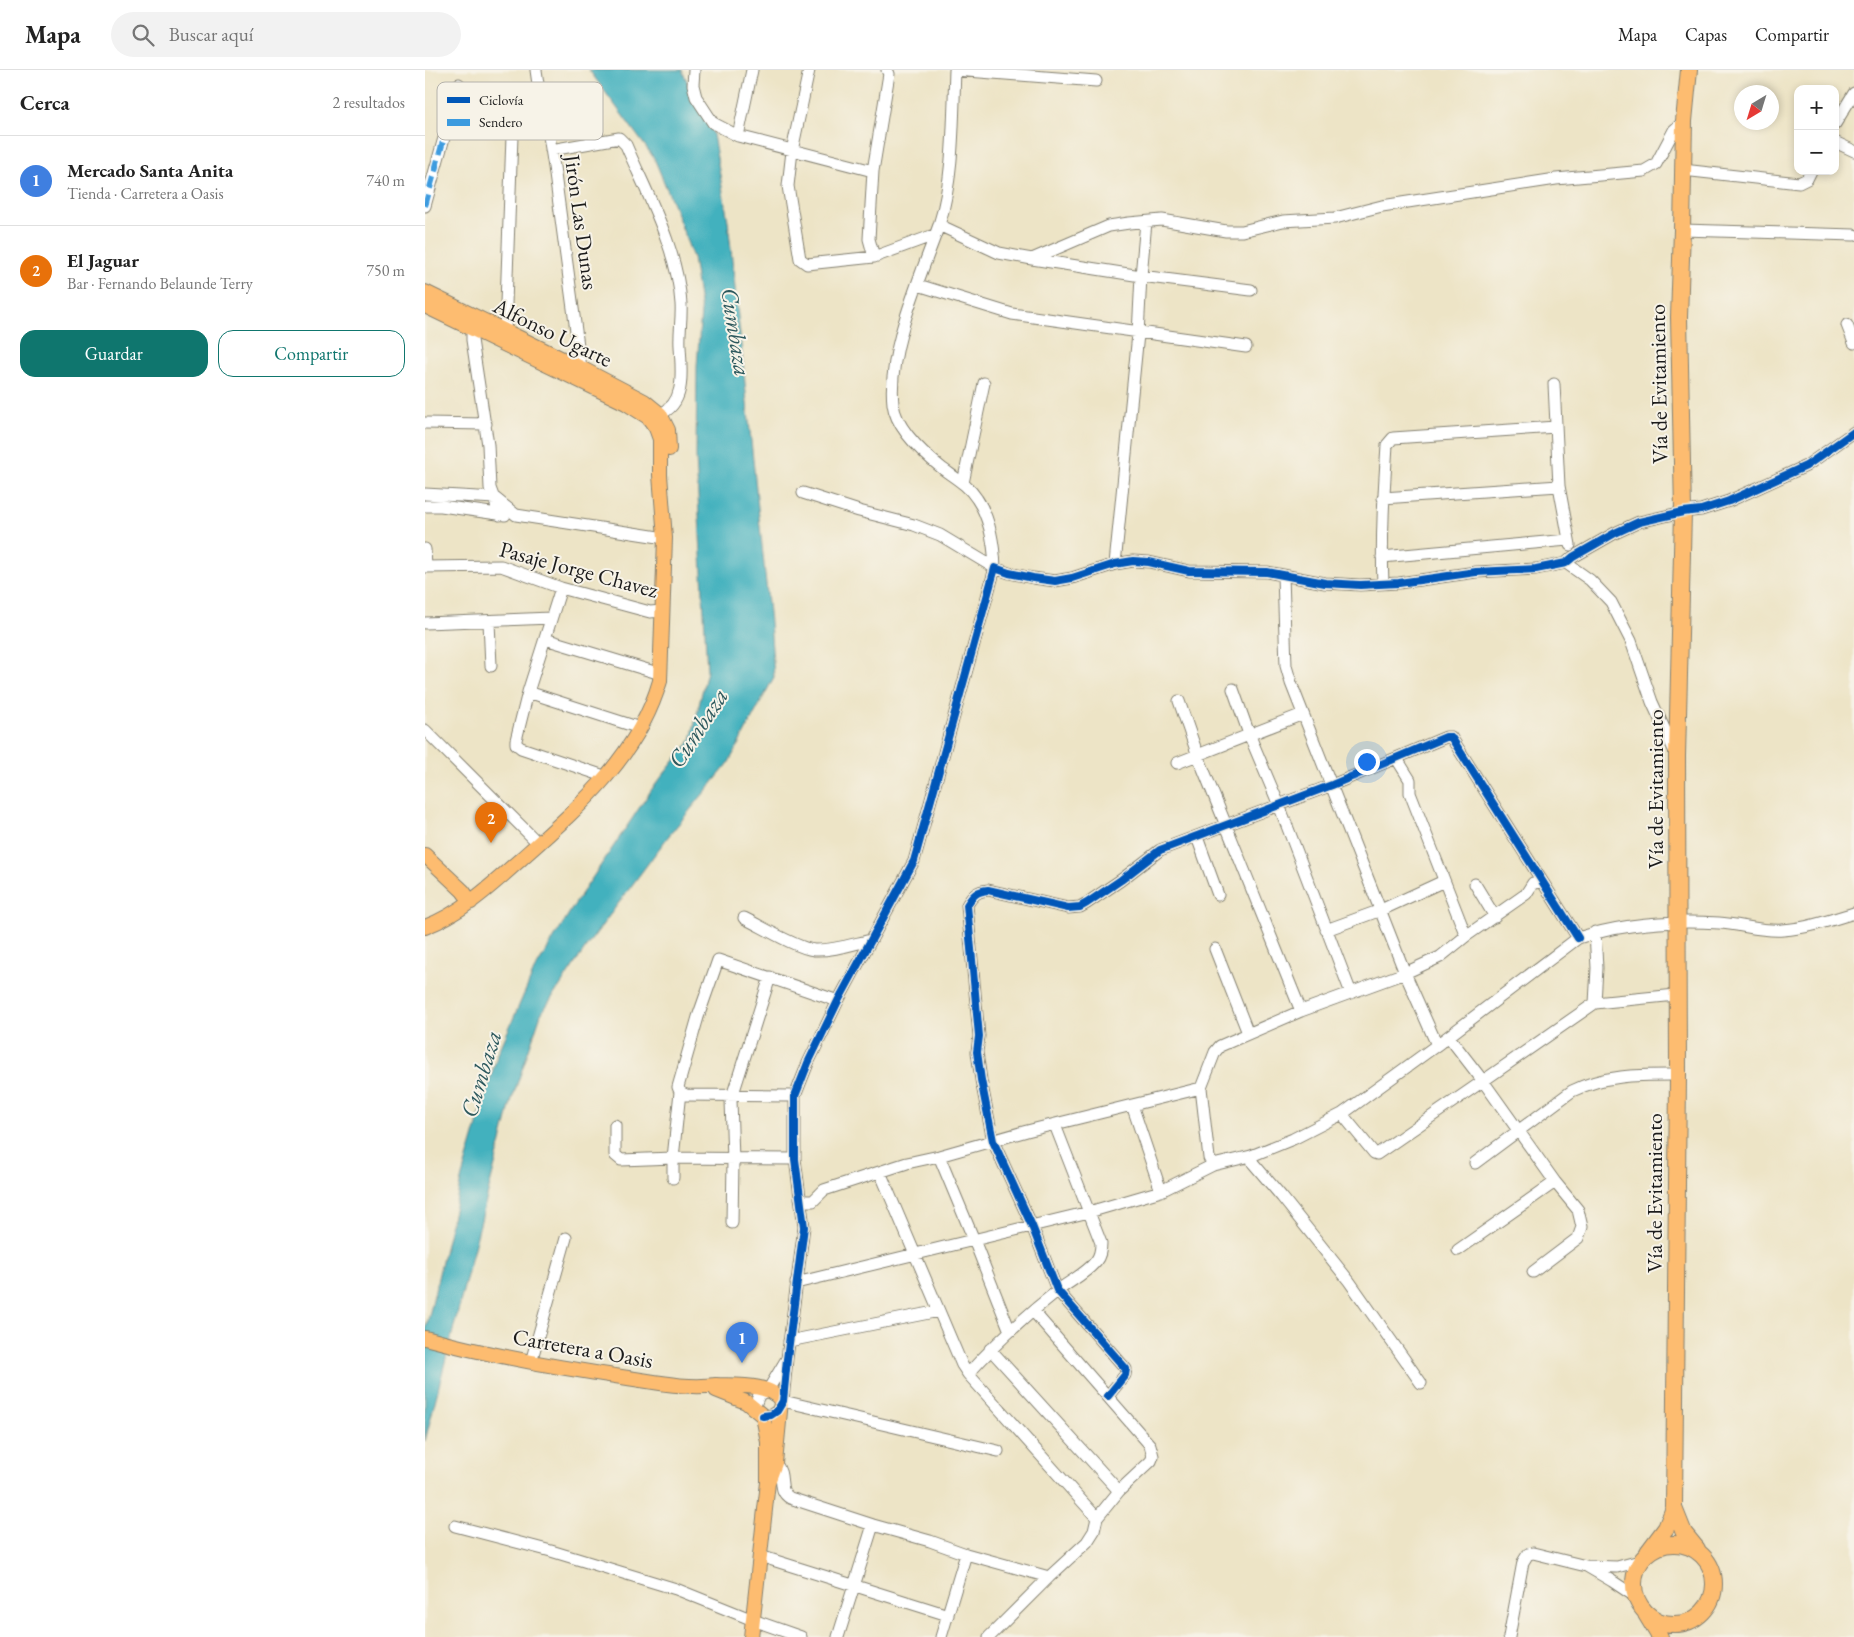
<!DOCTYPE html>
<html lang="es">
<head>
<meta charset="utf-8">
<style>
  :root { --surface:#fff; --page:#f2f2f2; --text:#222; --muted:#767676; --line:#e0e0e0; --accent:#0f766e }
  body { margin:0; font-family:"EB Garamond",serif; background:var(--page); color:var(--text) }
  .controls { position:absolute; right:15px; top:15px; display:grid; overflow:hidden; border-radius:10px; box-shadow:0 2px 8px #0003 }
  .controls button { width:45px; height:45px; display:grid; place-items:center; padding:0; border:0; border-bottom:1px solid var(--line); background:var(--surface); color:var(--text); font:25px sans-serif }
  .compass { position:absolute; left:1309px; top:15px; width:45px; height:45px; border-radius:50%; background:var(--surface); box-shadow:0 2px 8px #0003; rotate:218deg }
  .you { position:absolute; left:941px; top:691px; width:18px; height:18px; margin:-12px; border:4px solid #fff; border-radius:50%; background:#1a73e8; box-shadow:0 0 0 8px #1a73e833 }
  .badge { display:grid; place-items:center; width:32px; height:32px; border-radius:50%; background:var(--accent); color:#fff; font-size:16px; font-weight:700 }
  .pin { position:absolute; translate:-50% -41px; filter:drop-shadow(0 1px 2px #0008) }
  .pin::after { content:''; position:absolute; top:26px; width:18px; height:15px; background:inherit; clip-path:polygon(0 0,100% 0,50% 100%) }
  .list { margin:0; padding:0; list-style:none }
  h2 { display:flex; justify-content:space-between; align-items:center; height:65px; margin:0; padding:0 20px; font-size:21px }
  h2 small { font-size:16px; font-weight:400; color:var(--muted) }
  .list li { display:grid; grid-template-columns:32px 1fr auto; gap:15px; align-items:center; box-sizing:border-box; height:90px; padding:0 20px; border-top:1px solid var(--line) }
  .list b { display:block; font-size:19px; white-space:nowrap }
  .list p { margin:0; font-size:16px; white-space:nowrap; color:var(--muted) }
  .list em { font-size:16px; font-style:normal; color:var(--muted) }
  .actions { display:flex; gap:10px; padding:15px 20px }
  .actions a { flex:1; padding:11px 0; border:1px solid var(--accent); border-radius:15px; text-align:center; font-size:18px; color:var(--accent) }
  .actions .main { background:var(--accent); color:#fff }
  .icon { flex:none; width:28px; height:28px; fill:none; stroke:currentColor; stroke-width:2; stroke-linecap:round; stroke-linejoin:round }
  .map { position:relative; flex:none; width:1429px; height:1567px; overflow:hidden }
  header { display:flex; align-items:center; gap:30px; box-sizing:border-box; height:70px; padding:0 25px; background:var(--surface); border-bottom:1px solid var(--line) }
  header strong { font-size:24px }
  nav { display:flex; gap:28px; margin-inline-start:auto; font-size:18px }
  .search { width:350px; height:45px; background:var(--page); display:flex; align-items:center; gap:12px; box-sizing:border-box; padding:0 18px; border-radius:28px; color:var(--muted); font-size:19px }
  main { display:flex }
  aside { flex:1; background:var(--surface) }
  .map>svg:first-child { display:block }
  .water { fill:#43b1be; stroke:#30666d }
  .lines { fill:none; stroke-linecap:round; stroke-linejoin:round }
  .minor-casing { stroke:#848071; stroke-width:13 }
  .major-casing { stroke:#848071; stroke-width:16 }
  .highway-casing { stroke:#848071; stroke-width:18 }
  .minor { stroke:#fff; stroke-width:11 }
  .major { stroke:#fdbc6f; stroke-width:14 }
  .highway { stroke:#fdbc6f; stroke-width:16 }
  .quiet { stroke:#3c9bdf; stroke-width:6; stroke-dasharray:12 6; stroke-linecap:butt }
  .cycleway-casing { stroke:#f7f3e8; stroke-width:11 }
  .cycleway { stroke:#0057b8; stroke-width:8 }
  .labels { text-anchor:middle; stroke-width:4; stroke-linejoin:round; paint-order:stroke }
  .street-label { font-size:22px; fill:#1c1c1c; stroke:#f7f3e8 }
  .water-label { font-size:24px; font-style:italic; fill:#2c585d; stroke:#f7f3e8 }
  .key { fill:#f7f3e8; stroke:#b5b2ab; stroke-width:1 }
  .key-label { font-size:14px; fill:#1c1c1c }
</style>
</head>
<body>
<header>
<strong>Mapa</strong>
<div class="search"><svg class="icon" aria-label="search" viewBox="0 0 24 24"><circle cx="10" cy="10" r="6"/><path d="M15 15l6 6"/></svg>Buscar aquí</div>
<nav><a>Mapa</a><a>Capas</a><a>Compartir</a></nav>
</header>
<main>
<aside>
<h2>Cerca<small>2 resultados</small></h2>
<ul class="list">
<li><span class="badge" style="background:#3f7fe0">1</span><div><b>Mercado Santa Anita</b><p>Tienda · Carretera a Oasis</p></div><em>740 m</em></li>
<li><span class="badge" style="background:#e8710a">2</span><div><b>El Jaguar</b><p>Bar · Fernando Belaunde Terry</p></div><em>750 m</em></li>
</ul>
<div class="actions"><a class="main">Guardar</a><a>Compartir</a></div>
</aside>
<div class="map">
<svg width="1429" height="1567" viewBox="0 0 1429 1567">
  <rect width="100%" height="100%" fill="#f7f3e8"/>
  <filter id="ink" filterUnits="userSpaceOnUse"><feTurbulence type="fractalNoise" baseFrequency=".02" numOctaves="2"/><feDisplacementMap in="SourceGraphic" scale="10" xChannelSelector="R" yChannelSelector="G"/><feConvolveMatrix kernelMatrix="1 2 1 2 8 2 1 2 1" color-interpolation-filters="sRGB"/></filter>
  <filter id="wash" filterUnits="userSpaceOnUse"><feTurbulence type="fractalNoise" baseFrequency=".0096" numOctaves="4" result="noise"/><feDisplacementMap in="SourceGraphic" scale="20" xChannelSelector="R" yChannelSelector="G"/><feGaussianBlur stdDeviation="1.12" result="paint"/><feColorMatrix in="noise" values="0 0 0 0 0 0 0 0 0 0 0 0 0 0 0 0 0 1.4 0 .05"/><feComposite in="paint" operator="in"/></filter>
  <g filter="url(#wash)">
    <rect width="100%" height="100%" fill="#ede4c6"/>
    <path class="water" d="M 164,0 L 257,0 L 270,29 L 287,59 L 303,151 L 345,552 L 349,607 L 303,694 L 242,768 L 164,873 L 116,944 L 86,1032 L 0,1371 L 0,1263 L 37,1106 L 72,986 L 109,901 L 151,832 L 227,719 L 266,670 L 282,601 L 271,387 L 272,296 L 276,241 L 268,188 L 249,136 L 229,88 Z"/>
  </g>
  <g filter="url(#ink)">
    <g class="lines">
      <defs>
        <path id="minor" d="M 111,0 L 118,49 L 124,66 L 129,97 L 156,298 L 155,304
          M 269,0 L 268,15 L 271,27 L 288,53 L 313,66 L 448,101
          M 384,0 L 367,81 L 363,116 L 375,189 L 382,194 L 449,187 L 509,165
          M 530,0 C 528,49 529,108 514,155 C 496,206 462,280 468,334 C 471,359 499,384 518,399 C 530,408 543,415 552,429 C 565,448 569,474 570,498
          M 530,0 L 671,11
          M 1410,54 L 1429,23
          M 313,66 L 327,0
          M 1410,72 L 1429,81
          M 126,80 L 194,68 L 201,75 C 222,124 253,180 256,234 C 257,248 254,262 255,276 C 256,299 262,333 235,344
          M 1258,100 L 1374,113 L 1382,109 L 1386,101
          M 0,136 L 34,14
          M 514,155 L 574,183 L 607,189 L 684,156 L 704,153 L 737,150 L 801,161 L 817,161 L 858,151 L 910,148 L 957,136 L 1131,109 L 1219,101 L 1231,94 L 1249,60 L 1259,51
          M 1257,160 L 1429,165
          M 449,187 L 444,169 L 448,101 L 464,4 L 462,0
          M 607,189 L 716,206 L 826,220
          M 493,215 L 587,244 L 821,277
          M 47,251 L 47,270 L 63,375 L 65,418 L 75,445
          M 1422,255 L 1429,273
          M 80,262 L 88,38
          M 1129,314 L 1134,416 L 1145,475
          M 0,353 L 61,354
          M 538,413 L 559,313
          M 378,423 L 434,441 L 489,455 L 515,465 L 570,498
          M 0,424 L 70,428 L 91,445 L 240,468
          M 958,428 L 1134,416
          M 0,436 L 16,436 L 80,445
          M 0,479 L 1,497
          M 957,487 L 1143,470
          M 1141,493 L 1165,510 L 1186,532 L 1206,571 L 1227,632 L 1250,682
          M 690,494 L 713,264 L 716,206 L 721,152
          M 0,497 L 76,496 L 136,518 L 225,542 L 238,541
          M 858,506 L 861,596 L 866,613 L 980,903 L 1015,887 L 1041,866 L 1101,824 L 1108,813 L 1117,812
          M 958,514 C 956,467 959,421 962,375 L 968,368 L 1131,357
          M 136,518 L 103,622 L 91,670 L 91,674 L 96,678 L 182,707
          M 64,552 L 66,596
          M 0,553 L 126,548
          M 120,569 L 236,604
          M 808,619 L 824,664 L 854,735 L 926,923
          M 103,622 L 215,658
          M 754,631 L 773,686 L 876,941
          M 0,660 L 113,773
          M 972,689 L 985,710 L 985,723 L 1041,866
          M 752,693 L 878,644
          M 772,767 L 793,825
          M 1050,814 L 1070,847
          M 319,848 C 336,856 371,878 389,880 C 407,881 428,874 446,870
          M 901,860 L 956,840 L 1019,811
          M 790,879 L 823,963
          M 1170,933 L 1172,898 L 1170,862
          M 1024,967 L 1058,1011 L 1170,933 L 1251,925
          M 776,1018 L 784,1088 L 788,1095
          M 370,1026 L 261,1025 L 255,1022 L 253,1017 L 273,947 L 293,890 L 413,931
          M 707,1035 L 736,1121
          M 917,1044 L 949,1083 L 952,1084 L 1058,1011 L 1130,1112 L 1033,1180
          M 190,1055 L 190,1085 L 196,1090 L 248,1088 L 370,1089
          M 514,1086 L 549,1170 L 585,1261
          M 826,1086 L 828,1093 L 857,1127 L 924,1211 L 996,1313
          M 1050,1093 L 1147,1021 C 1181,1004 1216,1005 1253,1005
          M 455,1102 L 537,1295 L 543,1304 L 672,1448
          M 248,1108 L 248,1088 L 255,1022
          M 375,1128 L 380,1131 L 388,1131 L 399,1120 L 482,1093 L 514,1086 L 602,1061 L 776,1018 L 790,982 L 795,976 L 876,941 L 980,903 L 1012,975 L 1153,868 C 1197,854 1247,850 1294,853 C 1315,854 1337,862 1358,860 C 1383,858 1406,850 1429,843
          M 307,1153 L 308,1090 L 306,1030 L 345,907
          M 1108,1202 L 1153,1168 L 1157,1157 L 1153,1140 L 1130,1112
          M 371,1213 L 664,1142 L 736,1121 L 788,1095 L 826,1086 L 868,1069 L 917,1044 L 1012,975
          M 364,1271 L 514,1241
          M 565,1279 L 694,1421
          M 106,1292 L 141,1168
          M 543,1304 C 570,1274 599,1247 631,1222 C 643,1212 661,1204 671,1191 C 675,1186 676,1180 676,1173 L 630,1055
          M 683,1326 L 700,1305 L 701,1299 L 632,1220 L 607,1156 L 568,1071 L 556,1010 L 552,982 L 554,966 L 542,835 C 548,825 552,821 563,820 L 643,838 L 655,837 L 662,833 L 696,810 L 735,780 L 907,715 L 1021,667 L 1026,667 L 1153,868
          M 358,1331 L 573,1381
          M 329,1338 L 334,1325 L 343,1320 L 361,1290
          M 338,1346 L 346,1345 L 352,1341 L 358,1331 L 362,1289 L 379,1157 L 370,1089 L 370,1026 L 383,993 L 413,931 L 489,791 L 570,498 L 584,503 L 608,508 L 630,511 L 647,508 L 690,494 L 708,491 L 724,492 L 764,501 L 842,502 L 900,513 L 935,515 L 974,513 L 1051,502 L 1111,499 L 1141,493 L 1148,487 L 1190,463 L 1214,452 L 1258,442 L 1276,440 L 1304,431 L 1381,396 L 1429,362
          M 350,1393 C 362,1406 351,1420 365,1428 L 448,1455 L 505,1471 L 541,1484 L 624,1507
          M 30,1456 L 126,1481 L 251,1519 L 328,1550 L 376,1567
          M 335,1486 L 523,1545
          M 1163,1497 L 1187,1511 L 1211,1527
          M 413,1567 L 448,1455
          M 516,1567 L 541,1484
          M 564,1567 L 624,1507 L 662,1472 L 669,1461 L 672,1448 L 694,1421 L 726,1391 L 728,1386 L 725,1375 L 608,1241
          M 1084,1567 L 1098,1492 L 1103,1484 L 1108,1483 L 1161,1496 L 1192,1497 L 1215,1491"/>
        <path id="major" d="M 0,222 L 156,298 L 219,331 L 235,344 L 243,360 L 244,379
          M 0,236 L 201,333 L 223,347 L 231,358 L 235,369 L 235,405 L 240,468 L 235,611 C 213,687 153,738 96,789 C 67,815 37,843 0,857
          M 0,785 L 38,821 L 46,832
          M 0,1268 C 66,1286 135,1298 203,1308 C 231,1312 262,1319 291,1315 C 310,1316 346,1313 356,1331 L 350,1393 L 343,1412
          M 291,1320 L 321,1332 L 338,1346 L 343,1372 L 343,1412 L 326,1567"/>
        <path id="highway" d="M 1249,1438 L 1259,1463 L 1272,1479
          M1209 1514a40 40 0 1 1 80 0a40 40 0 1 1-80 0Z
          M 1223,1482 L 1241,1458 L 1249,1438 L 1253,1005 L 1252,686 L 1258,442 L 1254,247 L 1257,160 L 1259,51 L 1264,0
          M 1221,1544 L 1235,1567"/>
      </defs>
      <use href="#minor" class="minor-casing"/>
      <use href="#major" class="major-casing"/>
      <use href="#highway" class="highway-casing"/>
      <use href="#minor" class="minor"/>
      <use href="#major" class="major"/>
      <use href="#highway" class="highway"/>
      <path class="quiet" d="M 0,136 L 34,14"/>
      <defs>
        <path id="cycleway" d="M 683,1326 L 700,1305 L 701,1299 L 632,1220 L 607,1156 L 568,1071 L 556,1010 L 552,982 L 554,966 L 542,835 C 548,825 552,821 563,820 L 643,838 L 655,837 L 662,833 L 696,810 L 735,780 L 907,715 L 1021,667 L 1026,667 L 1153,868
          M 338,1346 L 346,1345 L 352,1341 L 358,1331 L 362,1289 L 379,1157 L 370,1089 L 370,1026 L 383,993 L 413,931 L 489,791 L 570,498 L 584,503 L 608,508 L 630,511 L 647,508 L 690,494 L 708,491 L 724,492 L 764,501 L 842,502 L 900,513 L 935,515 L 974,513 L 1051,502 L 1111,499 L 1141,493 L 1148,487 L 1190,463 L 1214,452 L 1258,442 L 1276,440 L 1304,431 L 1381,396 L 1429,362"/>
      </defs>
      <use href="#cycleway" class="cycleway-casing"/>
      <use href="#cycleway" class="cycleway"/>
    </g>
  </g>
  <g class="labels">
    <g class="street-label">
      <text transform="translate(157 152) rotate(82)" y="8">Jirón Las Dunas</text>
      <text transform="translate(128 262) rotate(26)" y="8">Alfonso Ugarte</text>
      <text transform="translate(1233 314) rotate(-91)" y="8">Vía de Evitamiento</text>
      <text transform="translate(154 499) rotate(15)" y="8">Pasaje Jorge Chavez</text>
      <text transform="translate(1230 719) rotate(-90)" y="8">Vía de Evitamiento</text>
      <text transform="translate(1229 1123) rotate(-90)" y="8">Vía de Evitamiento</text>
      <text transform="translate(158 1278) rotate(10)" y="8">Carretera a Oasis</text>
    </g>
    <g class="water-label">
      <text transform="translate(311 262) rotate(81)" y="8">Cumbaza</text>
      <text transform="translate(273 658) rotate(-57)" y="8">Cumbaza</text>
      <text transform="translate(56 1004) rotate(-73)" y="8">Cumbaza</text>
    </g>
  </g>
  <rect x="12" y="12" width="166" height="58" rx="8" class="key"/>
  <rect x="22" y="27" width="23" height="6" fill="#0057b8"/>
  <rect x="22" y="49" width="23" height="7" fill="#3c9bdf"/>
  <g class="key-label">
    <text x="54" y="35">Ciclovía</text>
    <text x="54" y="57">Sendero</text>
  </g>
</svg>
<div class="controls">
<button>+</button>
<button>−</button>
</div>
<svg class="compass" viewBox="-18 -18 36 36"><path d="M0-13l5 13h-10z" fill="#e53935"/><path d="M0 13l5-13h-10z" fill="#767676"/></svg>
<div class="you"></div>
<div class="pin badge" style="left:317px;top:1293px;background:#3f7fe0">1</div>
<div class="pin badge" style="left:66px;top:773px;background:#e8710a">2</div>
</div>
</main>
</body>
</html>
